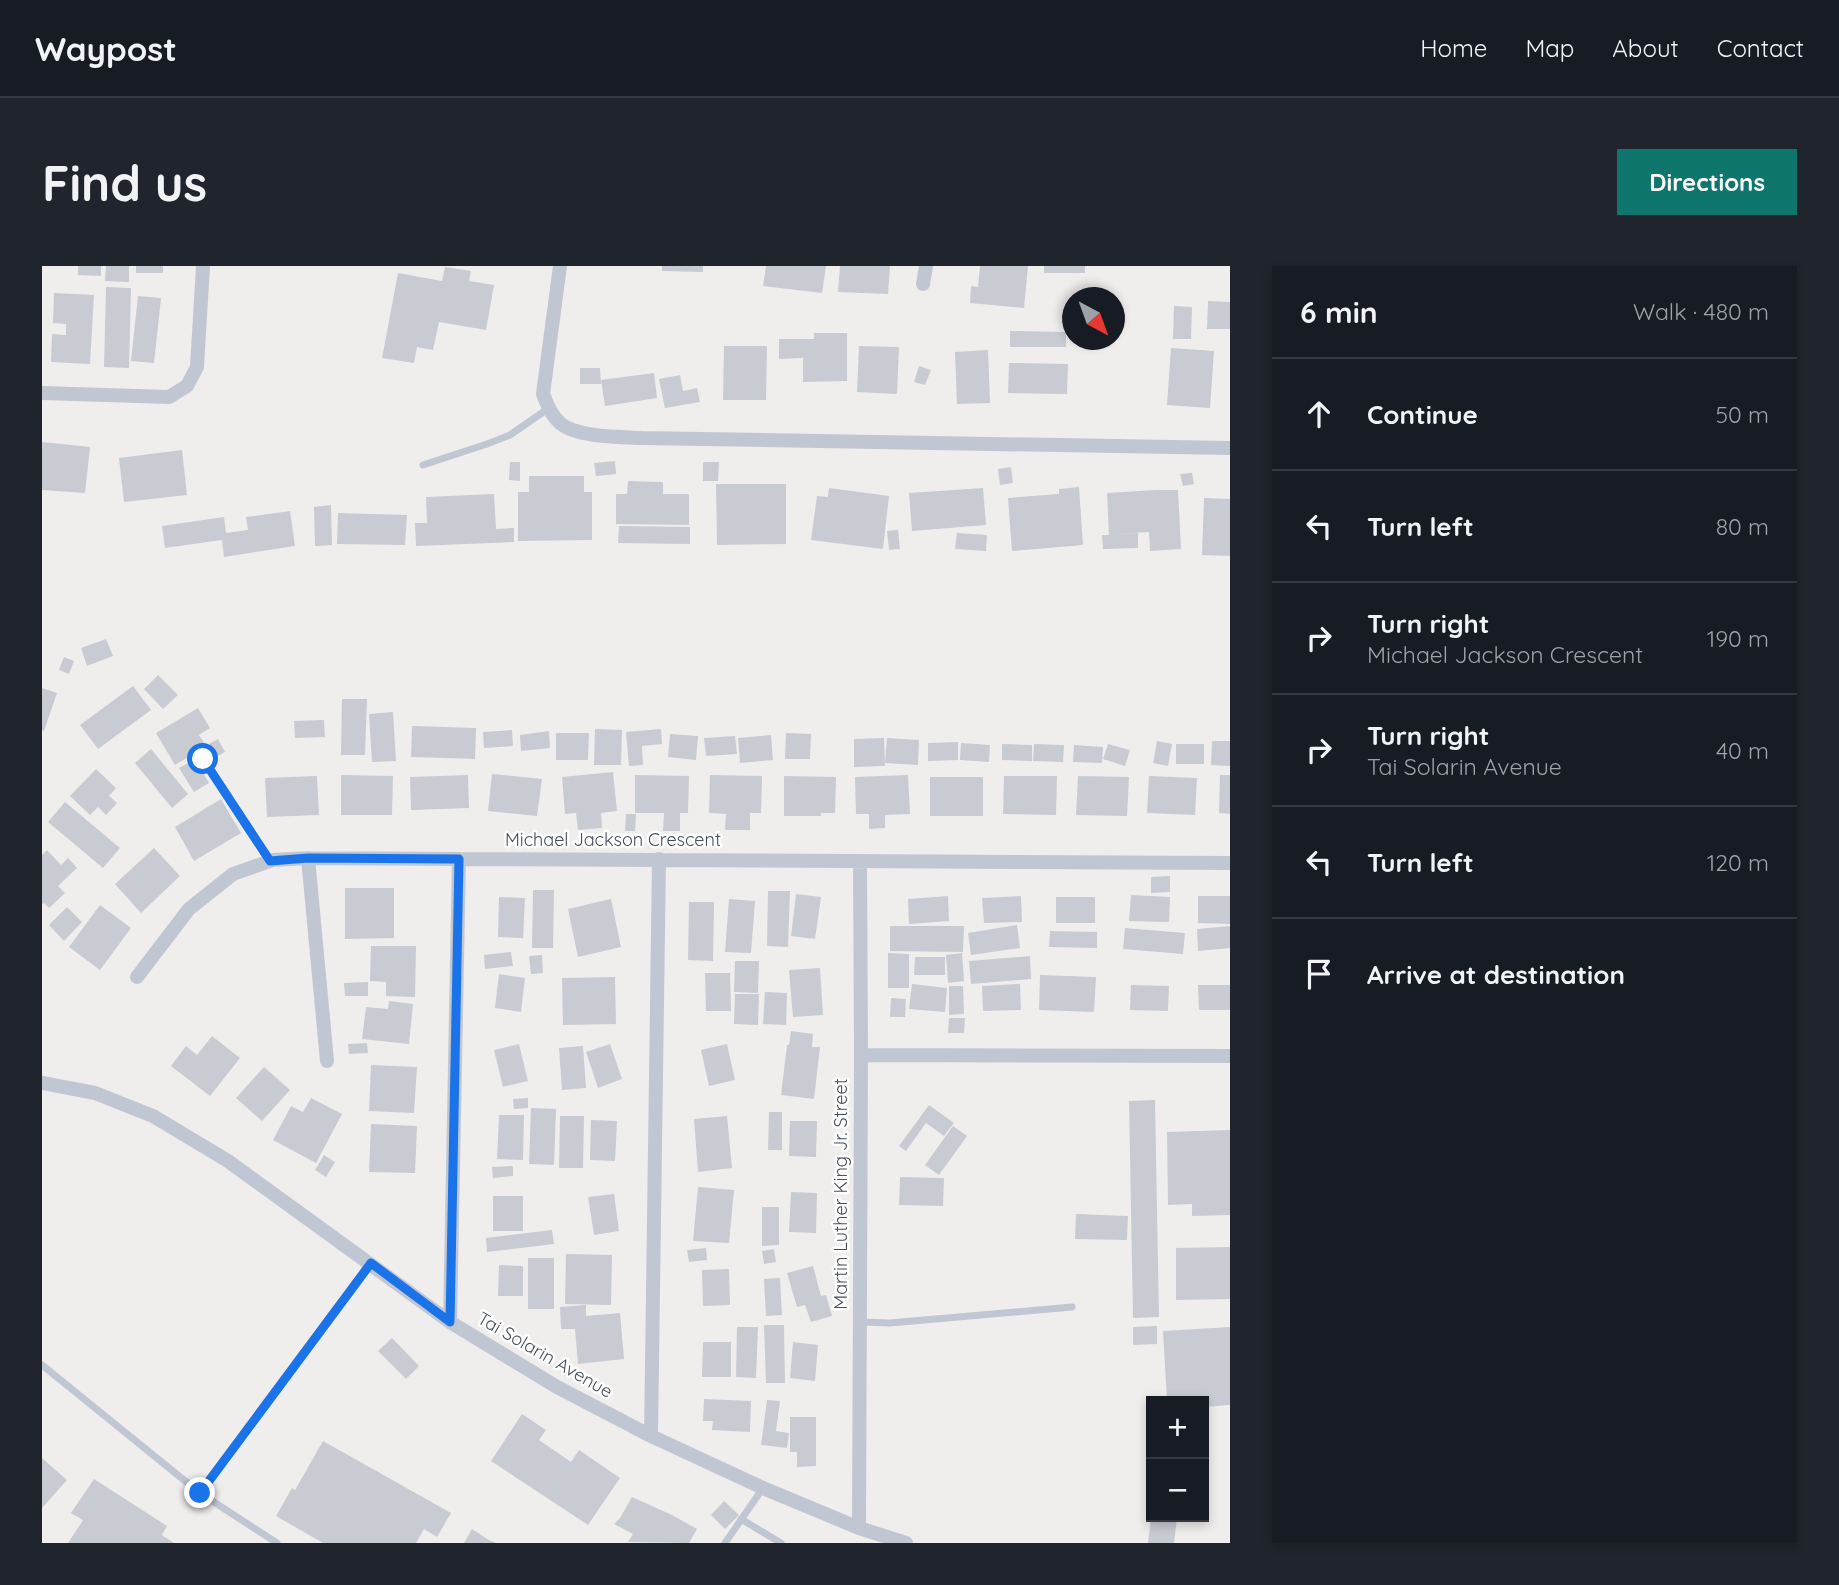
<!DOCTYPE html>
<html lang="en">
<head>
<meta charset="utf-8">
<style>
  :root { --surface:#171b24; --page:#20242c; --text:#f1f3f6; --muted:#9ea1a6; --line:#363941; --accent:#0f766e }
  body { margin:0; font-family:Quicksand,sans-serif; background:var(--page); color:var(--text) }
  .controls { position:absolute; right:21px; bottom:21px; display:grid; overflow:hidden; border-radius:0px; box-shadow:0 4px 10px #0003 }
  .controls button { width:63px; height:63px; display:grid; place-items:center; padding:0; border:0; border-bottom:2px solid var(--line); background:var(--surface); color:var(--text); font:35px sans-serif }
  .compass { position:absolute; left:1020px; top:21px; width:63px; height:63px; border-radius:50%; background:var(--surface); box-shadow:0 4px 10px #0003; rotate:139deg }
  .stop { position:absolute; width:21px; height:21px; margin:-16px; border:5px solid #1a73e8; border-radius:50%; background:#fff }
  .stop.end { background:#1a73e8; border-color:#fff; box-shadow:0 2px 7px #0008 }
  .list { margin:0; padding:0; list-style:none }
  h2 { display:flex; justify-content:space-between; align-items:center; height:91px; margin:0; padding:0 28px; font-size:30px }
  h2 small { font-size:23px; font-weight:400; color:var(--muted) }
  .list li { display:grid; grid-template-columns:46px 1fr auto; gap:21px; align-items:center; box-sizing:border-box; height:112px; padding:0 28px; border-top:2px solid var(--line) }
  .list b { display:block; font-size:26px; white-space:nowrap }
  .list p { margin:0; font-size:23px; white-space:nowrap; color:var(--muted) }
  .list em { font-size:23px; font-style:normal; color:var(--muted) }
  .icon { flex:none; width:38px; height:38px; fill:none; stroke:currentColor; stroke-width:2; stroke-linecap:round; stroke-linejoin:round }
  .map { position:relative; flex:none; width:1188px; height:1277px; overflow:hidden; border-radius:0px }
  header { display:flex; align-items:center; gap:42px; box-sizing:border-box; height:98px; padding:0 35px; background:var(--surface); border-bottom:2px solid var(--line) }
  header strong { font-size:33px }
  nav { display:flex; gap:38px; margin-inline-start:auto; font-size:24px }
  .intro { display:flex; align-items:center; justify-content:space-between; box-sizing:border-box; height:168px; padding:0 42px }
  h1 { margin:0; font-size:49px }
  .button { padding:18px 32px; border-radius:0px; background:var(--accent); color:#fff; font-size:24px; font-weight:700 }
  main { display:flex; gap:42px; padding:0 42px }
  aside { flex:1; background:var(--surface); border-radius:0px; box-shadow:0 4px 10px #0003 }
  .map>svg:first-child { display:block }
  .building { fill:#c9cbd3 }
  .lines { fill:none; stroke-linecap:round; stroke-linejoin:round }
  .lane { stroke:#c0c7d3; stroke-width:7 }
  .street { stroke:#c0c7d3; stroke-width:14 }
  .route { stroke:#1a73e8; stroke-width:9 }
  .labels { text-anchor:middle; stroke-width:5; stroke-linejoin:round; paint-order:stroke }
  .street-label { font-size:18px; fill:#454e5b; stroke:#fff }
</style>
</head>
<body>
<header>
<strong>Waypost</strong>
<nav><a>Home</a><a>Map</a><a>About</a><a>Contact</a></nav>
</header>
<div class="intro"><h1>Find us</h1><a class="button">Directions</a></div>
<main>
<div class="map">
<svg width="1188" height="1277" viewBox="0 0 1188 1277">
  <rect width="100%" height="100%" fill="#f0eded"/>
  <path class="building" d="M 36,0 L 59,0 L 59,10 L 36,9 Z
    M 64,0 L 87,0 L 87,16 L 63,15 Z
    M 94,0 L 121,0 L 121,7 L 94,7 Z
    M 620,0 L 661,0 L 661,6 L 620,5 Z
    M 724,0 L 784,0 L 780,27 L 721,20 Z
    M 798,0 L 848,0 L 846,28 L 796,26 Z
    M 938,0 L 986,0 L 982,42 L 928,37 L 929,20 L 936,21 Z
    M 1002,0 L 1043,0 L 1043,7 L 1002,7 Z
    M 403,1 L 429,5 L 427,15 L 452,19 L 444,64 L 397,56 L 391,84 L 375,81 L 372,97 L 340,92 L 356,7 L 400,15 Z
    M 64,21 L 89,22 L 87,102 L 62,101 Z
    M 12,27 L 52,29 L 48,98 L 9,96 L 10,68 L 24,69 L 24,58 L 11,57 Z
    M 96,30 L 119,32 L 112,97 L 89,95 Z
    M 1166,35 L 1188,36 L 1188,63 L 1165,63 Z
    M 1132,40 L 1150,41 L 1149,73 L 1131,73 Z
    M 968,65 L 1024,66 L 1024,81 L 968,81 Z
    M 772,67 L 805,67 L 805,115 L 761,116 L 761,92 L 737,93 L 737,73 L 772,73 Z
    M 682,80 L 725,80 L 724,134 L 681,134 Z
    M 817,80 L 857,81 L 855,128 L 815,126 Z
    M 1129,82 L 1172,85 L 1168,142 L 1125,139 Z
    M 946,84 L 948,137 L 915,138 L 913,86 Z
    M 967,97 L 1026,98 L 1025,128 L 966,127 Z
    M 877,100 L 889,104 L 883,119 L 872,116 Z
    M 538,102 L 558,102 L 559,118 L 538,118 Z
    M 612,107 L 615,132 L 563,140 L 559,114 Z
    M 638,109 L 641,125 L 655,122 L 658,136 L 623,142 L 617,113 Z
    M 0,176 L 48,181 L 43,227 L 0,224 Z
    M 140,184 L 145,229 L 82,236 L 77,192 Z
    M 573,195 L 574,208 L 554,210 L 552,197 Z
    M 468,196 L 478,196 L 478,215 L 467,214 Z
    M 661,196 L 677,196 L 676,215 L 661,215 Z
    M 969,201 L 971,217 L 958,219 L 956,203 Z
    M 1150,207 L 1152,218 L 1141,220 L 1138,208 Z
    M 487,210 L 542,210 L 542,226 L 550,226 L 550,274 L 476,275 L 476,226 L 487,226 Z
    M 586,215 L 621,216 L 621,228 L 647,228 L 647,259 L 574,258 L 574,228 L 585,228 Z
    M 674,218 L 744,218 L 744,278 L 675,279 Z
    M 1037,221 L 1041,279 L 970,285 L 966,232 L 1017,228 L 1017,223 Z
    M 787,222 L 847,230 L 841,283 L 769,274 L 775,230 L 786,231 Z
    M 941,222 L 944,259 L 870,265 L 867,227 Z
    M 1114,224 L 1136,224 L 1139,283 L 1108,285 L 1107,266 L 1072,268 L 1096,267 L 1096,282 L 1061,283 L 1060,269 L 1067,269 L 1065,227 Z
    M 452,228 L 454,263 L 472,262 L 472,276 L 374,280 L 373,257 L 385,257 L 384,231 Z
    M 1162,232 L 1188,233 L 1188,290 L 1160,289 Z
    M 289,239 L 290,279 L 273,280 L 272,241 Z
    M 248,245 L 253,280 L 182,291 L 180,274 L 123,282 L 120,260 L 182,251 L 184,267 L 206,264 L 204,251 Z
    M 296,247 L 365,249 L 363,279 L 295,278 Z
    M 577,260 L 648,261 L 648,278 L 576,277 Z
    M 856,264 L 858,283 L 847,284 L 845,265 Z
    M 915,267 L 945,269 L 944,285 L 913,283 Z
    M 64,373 L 71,390 L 45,400 L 39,382 Z
    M 22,391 L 32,395 L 27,408 L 17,404 Z
    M 116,409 L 136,429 L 121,443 L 102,423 Z
    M 91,420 L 109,444 L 56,483 L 38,459 Z
    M 0,422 L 15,427 L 2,465 L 0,464 Z
    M 300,433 L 325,433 L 323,489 L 299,489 Z
    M 156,442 L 168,462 L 157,469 L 164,480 L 133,499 L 114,467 Z
    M 351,446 L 354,495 L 330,496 L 327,448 Z
    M 282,454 L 283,471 L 253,472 L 252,455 Z
    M 370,460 L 434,462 L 433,493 L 369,491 Z
    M 553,463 L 580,464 L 579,499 L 552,499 Z
    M 619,463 L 620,478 L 600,480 L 601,499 L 587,500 L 584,466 Z
    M 470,464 L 471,480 L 442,482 L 441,466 Z
    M 507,465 L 508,482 L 479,485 L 478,469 Z
    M 514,467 L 547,467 L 546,494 L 514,494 Z
    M 744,467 L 769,468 L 768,493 L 743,493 Z
    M 628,468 L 656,470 L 654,494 L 626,491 Z
    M 729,469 L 731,494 L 698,497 L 696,472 Z
    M 693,470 L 695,488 L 664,490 L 662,472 Z
    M 842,472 L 843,500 L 812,501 L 812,473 Z
    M 845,472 L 877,474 L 876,499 L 843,497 Z
    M 176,473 L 183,486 L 174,491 L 167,478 Z
    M 1115,475 L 1130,478 L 1126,500 L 1111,497 Z
    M 1170,475 L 1188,475 L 1188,500 L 1169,499 Z
    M 916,476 L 916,494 L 886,495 L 886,477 Z
    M 919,477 L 948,479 L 947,496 L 918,494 Z
    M 960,478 L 990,479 L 990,495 L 960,494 Z
    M 992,478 L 1022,479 L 1021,496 L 991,495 Z
    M 1066,478 L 1088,484 L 1083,500 L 1061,493 Z
    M 1134,478 L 1162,478 L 1162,498 L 1134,498 Z
    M 1032,479 L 1061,481 L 1060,497 L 1031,496 Z
    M 109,483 L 146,528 L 130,542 L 93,497 Z
    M 153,493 L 167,517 L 152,526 L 137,502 Z
    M 54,503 L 74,522 L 67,530 L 75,537 L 64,549 L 56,541 L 48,549 L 28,530 Z
    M 571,506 L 575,545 L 559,547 L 560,562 L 536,564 L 534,547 L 523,548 L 520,511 Z
    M 450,508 L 500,513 L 495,550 L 446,545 Z
    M 299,509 L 351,510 L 350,549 L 299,549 Z
    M 426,509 L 427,542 L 369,544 L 368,511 Z
    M 593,509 L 647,510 L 646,547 L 638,547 L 638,565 L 621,565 L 622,547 L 593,547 Z
    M 668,509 L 720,510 L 719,547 L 708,547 L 708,564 L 683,564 L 684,548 L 667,547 Z
    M 866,509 L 868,548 L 843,549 L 843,562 L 827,563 L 827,548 L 814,548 L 813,511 Z
    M 1178,509 L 1188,509 L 1188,548 L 1177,547 Z
    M 275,510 L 277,549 L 225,551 L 223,512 Z
    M 742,510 L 794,511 L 793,547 L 779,547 L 779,550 L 742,550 Z
    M 962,510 L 1015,510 L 1014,549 L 961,548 Z
    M 1036,510 L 1087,511 L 1085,550 L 1034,549 Z
    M 1107,510 L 1155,512 L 1153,549 L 1105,547 Z
    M 888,511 L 941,511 L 941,550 L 888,550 Z
    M 179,533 L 199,567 L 152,595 L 133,561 Z
    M 23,536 L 78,582 L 61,602 L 6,556 Z
    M 584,548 L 594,548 L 593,565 L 583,565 Z
    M 112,582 L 138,610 L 99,647 L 73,618 Z
    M 5,584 L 19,599 L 26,592 L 35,602 L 16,620 L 23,627 L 7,642 L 2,637 L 0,638 L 0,589 Z
    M 1128,610 L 1128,626 L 1109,627 L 1109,611 Z
    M 303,622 L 352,622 L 352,672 L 303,673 Z
    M 491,624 L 512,624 L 511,682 L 490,682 Z
    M 726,625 L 748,625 L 746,681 L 725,680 Z
    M 754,628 L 779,631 L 773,673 L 749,670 Z
    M 1089,629 L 1128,631 L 1127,656 L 1087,655 Z
    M 906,630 L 907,655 L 867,658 L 866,633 Z
    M 979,630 L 980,656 L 942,657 L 940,632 Z
    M 1156,630 L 1188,630 L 1188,658 L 1156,657 Z
    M 457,631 L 483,632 L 481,672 L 456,671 Z
    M 1014,631 L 1053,631 L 1053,657 L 1014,657 Z
    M 569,633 L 579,681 L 536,691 L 526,643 Z
    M 687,633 L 713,635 L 709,687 L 683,686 Z
    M 647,636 L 672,636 L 671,695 L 646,694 Z
    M 58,639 L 89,662 L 58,704 L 27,681 Z
    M 25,641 L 40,656 L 22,675 L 7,659 Z
    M 975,659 L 978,682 L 929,689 L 926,667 Z
    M 848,660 L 922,660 L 921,686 L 848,685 Z
    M 1188,660 L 1188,682 L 1156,685 L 1155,663 Z
    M 1083,662 L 1143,667 L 1141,688 L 1081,683 Z
    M 1008,665 L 1055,666 L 1055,682 L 1007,681 Z
    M 329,680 L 374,680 L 373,731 L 344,730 L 344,716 L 328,715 Z
    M 469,686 L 471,700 L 443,703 L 442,689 Z
    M 846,687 L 867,688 L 867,722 L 846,722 Z
    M 920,687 L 922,715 L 906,717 L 904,689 Z
    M 500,689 L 501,707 L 489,708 L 487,690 Z
    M 988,690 L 989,713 L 929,718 L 927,695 Z
    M 873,691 L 903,691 L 903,709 L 872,709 Z
    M 693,695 L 717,695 L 716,727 L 692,726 Z
    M 778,702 L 781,749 L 751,751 L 747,704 Z
    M 663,707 L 688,707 L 689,745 L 664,745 Z
    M 457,708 L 483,712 L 479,746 L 453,742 Z
    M 998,709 L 1054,711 L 1052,746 L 997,744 Z
    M 573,711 L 574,758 L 521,759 L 520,712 Z
    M 326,716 L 326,730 L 303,730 L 302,717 Z
    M 870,718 L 905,722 L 903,746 L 867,743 Z
    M 978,718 L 979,744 L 941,745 L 940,720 Z
    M 1089,719 L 1127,720 L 1126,745 L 1088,744 Z
    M 1156,719 L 1188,719 L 1188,744 L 1157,744 Z
    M 907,720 L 921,720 L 922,748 L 907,749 Z
    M 723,726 L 745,727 L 744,759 L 721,758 Z
    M 693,728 L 717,728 L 716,759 L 692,758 Z
    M 849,732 L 864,733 L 863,751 L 848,751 Z
    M 347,735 L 371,738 L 367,778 L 320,773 L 324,741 L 346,743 Z
    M 907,752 L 923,752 L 922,767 L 906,767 Z
    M 749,765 L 771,768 L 770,781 L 778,781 L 772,833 L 739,829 L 745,779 L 747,779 Z
    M 170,770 L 198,792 L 168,830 L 129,800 L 144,780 L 155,789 Z
    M 325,777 L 326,787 L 307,788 L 306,778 Z
    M 477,778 L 486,815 L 461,821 L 452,784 Z
    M 568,778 L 580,813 L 556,822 L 544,786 Z
    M 685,778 L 693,814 L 667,820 L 659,784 Z
    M 541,780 L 544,822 L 520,824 L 517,782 Z
    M 329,799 L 375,801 L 372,847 L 327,845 Z
    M 222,801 L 248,824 L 220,855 L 194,832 Z
    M 269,832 L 300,848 L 274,897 L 231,874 L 249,840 L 261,846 Z
    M 486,832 L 486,842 L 472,843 L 471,833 Z
    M 1113,834 L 1117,1051 L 1091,1052 L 1087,835 Z
    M 887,839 L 912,857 L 902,870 L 884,857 L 864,885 L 857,880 Z
    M 489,842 L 514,843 L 512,899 L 487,898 Z
    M 727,846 L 740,846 L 740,884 L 726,884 Z
    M 457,849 L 482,849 L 481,894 L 455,893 Z
    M 518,850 L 542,850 L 541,902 L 517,902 Z
    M 685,850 L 690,902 L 656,906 L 652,853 Z
    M 549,854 L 575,855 L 573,895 L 548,894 Z
    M 748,855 L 775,855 L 774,891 L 747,890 Z
    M 329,858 L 375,860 L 373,907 L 327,906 Z
    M 911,860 L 925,870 L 897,909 L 883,899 Z
    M 1188,864 L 1188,949 L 1150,950 L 1150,938 L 1126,939 L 1125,866 Z
    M 282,889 L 293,896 L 284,911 L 273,904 Z
    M 471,900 L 471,910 L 451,912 L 450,901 Z
    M 858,911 L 902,912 L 901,940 L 857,939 Z
    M 656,921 L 692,924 L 687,977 L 651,975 Z
    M 749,926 L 775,927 L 774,967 L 747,966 Z
    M 572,928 L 577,965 L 552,969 L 546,931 Z
    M 451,930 L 481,930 L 481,965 L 451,965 Z
    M 720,941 L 737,941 L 737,979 L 720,980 Z
    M 1034,948 L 1086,950 L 1085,974 L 1033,973 Z
    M 510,964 L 512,978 L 445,986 L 444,972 Z
    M 1188,981 L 1188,1033 L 1134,1034 L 1134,982 Z
    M 664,982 L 665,994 L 647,996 L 645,984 Z
    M 732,983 L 734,996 L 722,998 L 720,985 Z
    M 524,988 L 570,989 L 569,1039 L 523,1038 Z
    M 486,992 L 512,992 L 512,1043 L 486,1043 Z
    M 457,999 L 481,1000 L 481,1030 L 456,1030 Z
    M 771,1000 L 779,1030 L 784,1029 L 790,1050 L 769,1056 L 763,1039 L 755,1041 L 745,1007 Z
    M 687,1003 L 688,1039 L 661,1040 L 660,1004 Z
    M 738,1012 L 740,1049 L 724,1050 L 722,1013 Z
    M 544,1039 L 544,1050 L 578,1047 L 582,1093 L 536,1098 L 533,1063 L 519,1063 L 518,1041 Z
    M 722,1059 L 742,1059 L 743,1117 L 724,1117 Z
    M 1115,1060 L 1115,1078 L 1091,1079 L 1091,1061 Z
    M 695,1061 L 716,1061 L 714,1112 L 694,1111 Z
    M 1188,1061 L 1188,1139 L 1162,1141 L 1162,1135 L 1125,1135 L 1121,1065 Z
    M 350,1072 L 377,1100 L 364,1113 L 336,1085 Z
    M 661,1076 L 689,1076 L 689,1111 L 660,1111 Z
    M 751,1076 L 776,1079 L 773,1115 L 748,1112 Z
    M 662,1133 L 709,1135 L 708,1166 L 670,1164 L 671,1155 L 661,1155 Z
    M 725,1134 L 738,1135 L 734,1165 L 747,1167 L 745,1182 L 719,1179 Z
    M 480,1148 L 504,1164 L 497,1174 L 529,1196 L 537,1184 L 578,1212 L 546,1259 L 449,1195 Z
    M 748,1151 L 774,1151 L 774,1200 L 755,1201 L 755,1186 L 748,1186 Z
    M 281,1175 L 409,1247 L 395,1271 L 382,1263 L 374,1277 L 281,1277 L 234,1250 L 250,1222 L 253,1224 Z
    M 0,1192 L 25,1214 L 0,1242 Z
    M 52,1213 L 125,1260 L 120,1269 L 132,1277 L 26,1277 L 41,1254 L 29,1247 Z
    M 590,1231 L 630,1249 L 655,1263 L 647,1277 L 586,1276 L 591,1268 L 572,1258 L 578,1252 Z
    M 682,1235 L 697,1249 L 683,1263 L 669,1249 Z
    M 1109,1251 L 1135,1251 L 1132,1277 L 1106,1277 Z
    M 430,1263 L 447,1274 L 454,1277 L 422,1277 Z"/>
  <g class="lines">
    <path class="lane" d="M 381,199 L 445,178 L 468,169 L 507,142
      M 161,493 L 228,595
      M 819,1056 L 848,1057 L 1030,1041
      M 0,1099 L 158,1227 L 235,1277
      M 158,1227 L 328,998
      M 699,1253 L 739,1277
      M 683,1277 L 721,1222"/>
    <path class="street" d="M 518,0 L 501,128 C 505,138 509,149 518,157 C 534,171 577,171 599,172 L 1188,182
      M 881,18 L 884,0
      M 0,127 L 127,131 L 145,120 L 155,101 L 161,0
      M 266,592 L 285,795
      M 95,711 L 147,643 L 191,608 L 231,594 L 266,592 L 417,593
      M 819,789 L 1188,790
      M 0,817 L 53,827 L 111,850 L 186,895 L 408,1056 L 515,1121 L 609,1170 L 721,1222 L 817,1262 L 864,1277
      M 408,1056 L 417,593 L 1188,597
      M 609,1170 L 617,593
      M 817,1262 L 819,789 L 818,595"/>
  </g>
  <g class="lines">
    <path class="route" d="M 158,1227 L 329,997 L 408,1056 L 417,593 L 266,592 L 228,595 L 161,493"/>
  </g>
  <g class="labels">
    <g class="street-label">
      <text x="571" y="580">Michael Jackson Crescent</text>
      <text transform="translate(799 928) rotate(-90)" y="6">Martin Luther King Jr. Street</text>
      <text transform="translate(503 1089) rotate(30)" y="6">Tai Solarin Avenue</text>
    </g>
  </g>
</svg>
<div class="controls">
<button>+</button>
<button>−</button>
</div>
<svg class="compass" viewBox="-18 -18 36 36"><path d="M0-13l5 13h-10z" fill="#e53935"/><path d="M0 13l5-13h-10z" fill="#9ea1a6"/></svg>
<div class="stop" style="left:161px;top:493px"></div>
<div class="stop end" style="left:158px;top:1227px"></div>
</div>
<aside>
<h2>6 min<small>Walk · 480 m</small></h2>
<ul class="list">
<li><svg class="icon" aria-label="ahead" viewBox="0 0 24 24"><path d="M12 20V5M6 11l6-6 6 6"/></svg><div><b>Continue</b></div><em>50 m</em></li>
<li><svg class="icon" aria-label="left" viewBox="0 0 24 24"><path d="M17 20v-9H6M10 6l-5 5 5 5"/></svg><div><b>Turn left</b></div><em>80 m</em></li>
<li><svg class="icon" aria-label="right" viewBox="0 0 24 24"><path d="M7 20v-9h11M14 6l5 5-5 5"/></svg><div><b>Turn right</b><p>Michael Jackson Crescent</p></div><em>190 m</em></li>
<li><svg class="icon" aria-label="right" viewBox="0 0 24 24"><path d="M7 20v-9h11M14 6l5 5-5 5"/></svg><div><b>Turn right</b><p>Tai Solarin Avenue</p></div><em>40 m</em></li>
<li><svg class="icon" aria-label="left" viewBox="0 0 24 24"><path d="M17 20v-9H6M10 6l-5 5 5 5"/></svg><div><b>Turn left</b></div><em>120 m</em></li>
<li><svg class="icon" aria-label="arrive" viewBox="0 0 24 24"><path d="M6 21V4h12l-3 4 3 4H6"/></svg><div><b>Arrive at destination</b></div></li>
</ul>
</aside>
</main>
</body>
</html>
